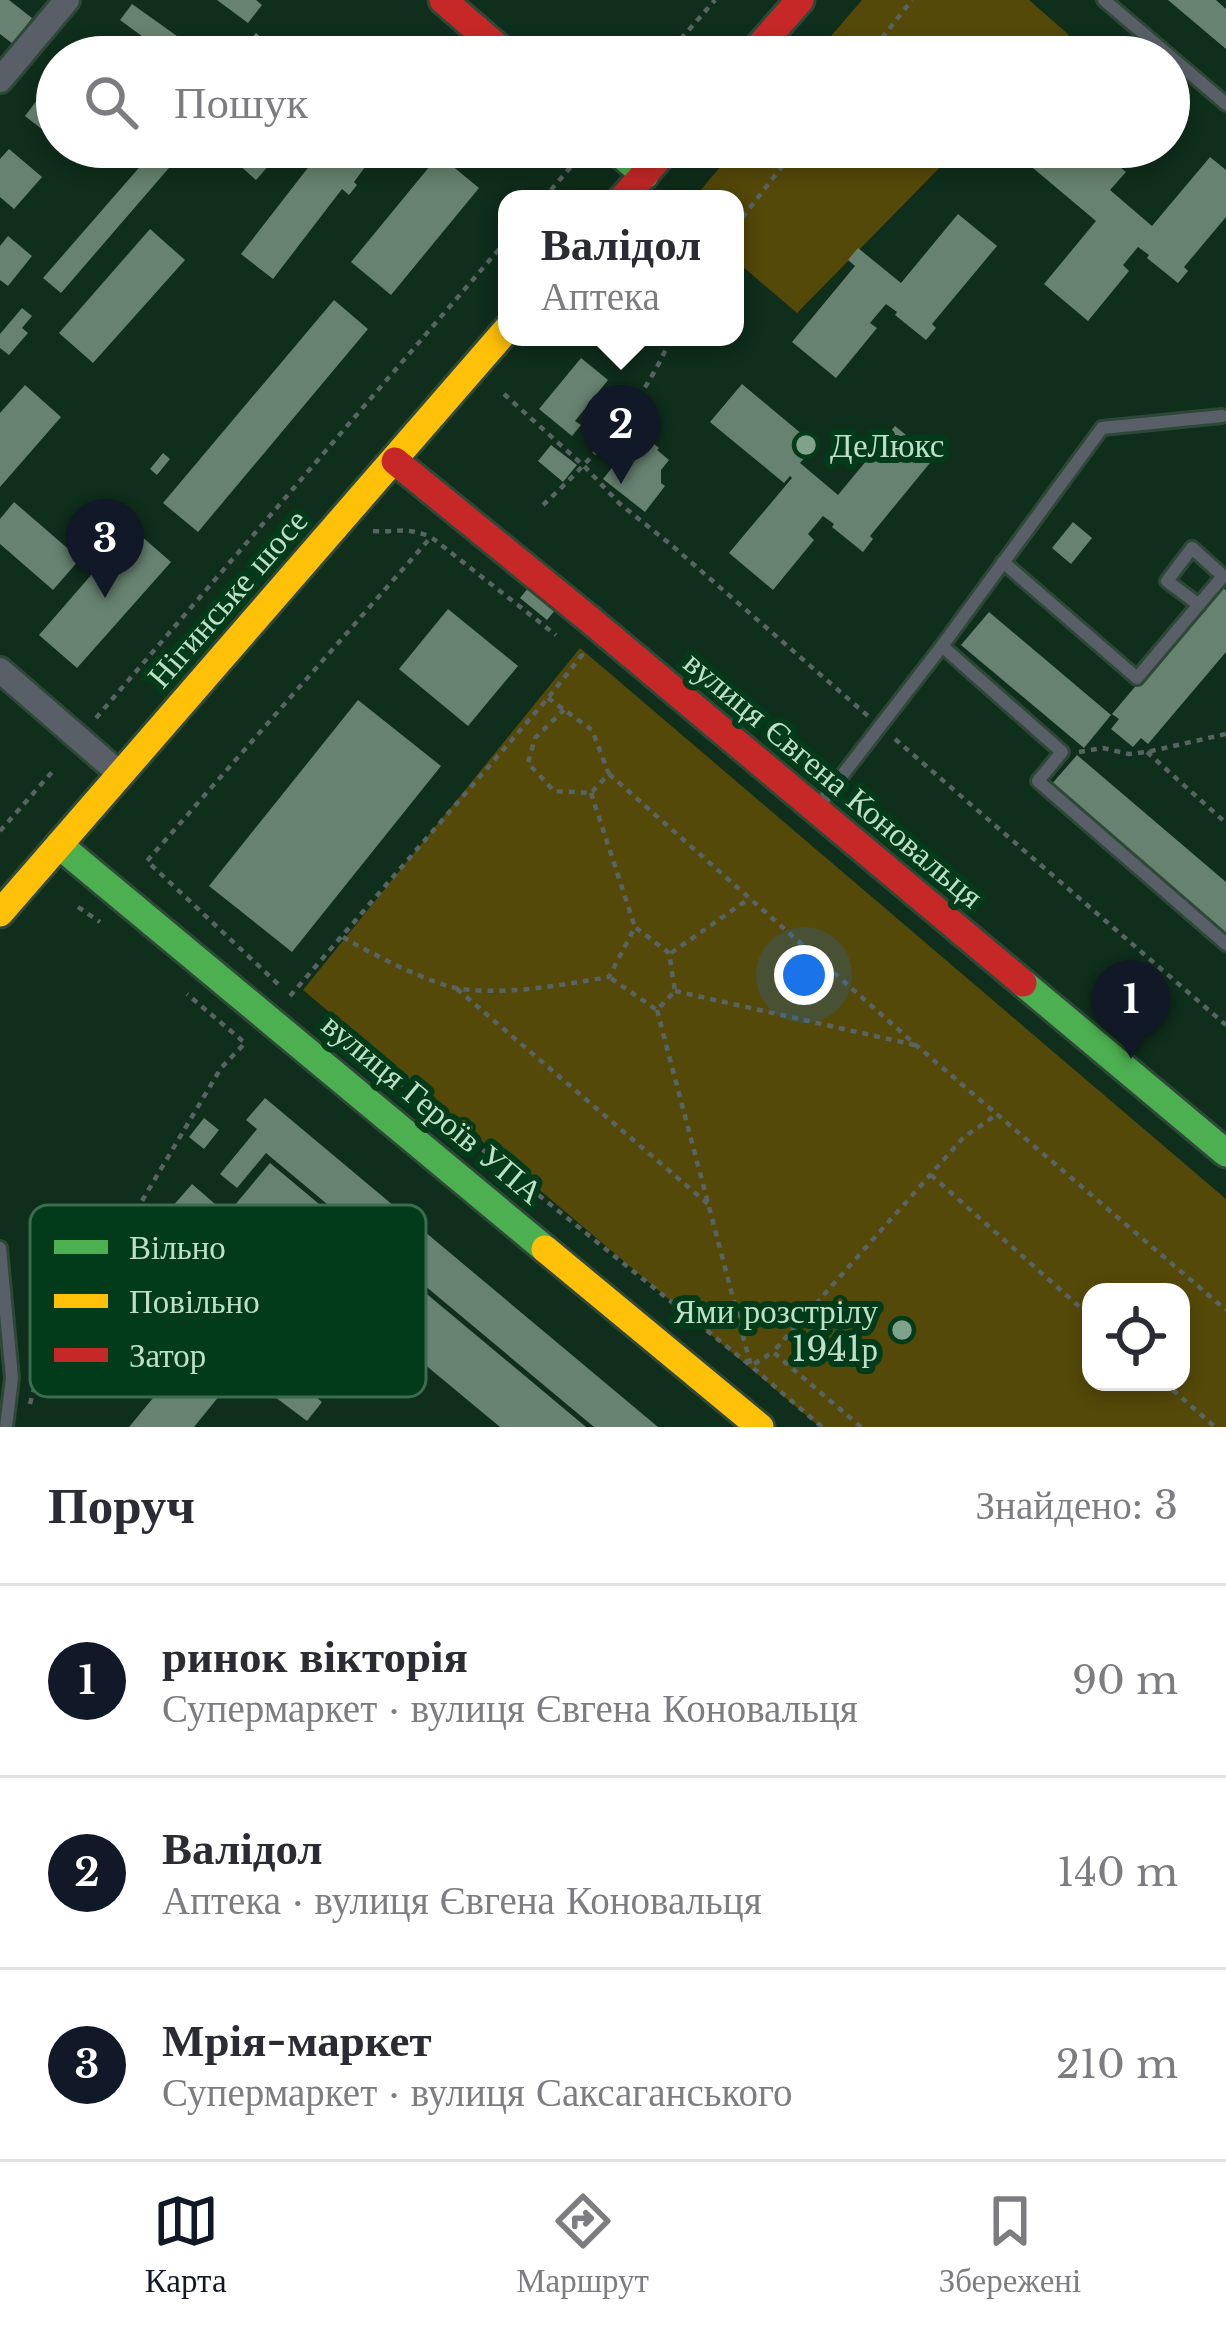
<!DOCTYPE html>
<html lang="uk">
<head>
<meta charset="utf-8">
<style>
  :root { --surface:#fff; --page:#f7f7f7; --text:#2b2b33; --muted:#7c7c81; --line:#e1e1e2; --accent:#111827 }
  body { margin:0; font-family:"Libre Baskerville",serif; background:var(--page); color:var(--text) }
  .controls { position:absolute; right:36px; bottom:36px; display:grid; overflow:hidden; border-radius:24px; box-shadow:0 6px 18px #0003 }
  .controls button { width:108px; height:108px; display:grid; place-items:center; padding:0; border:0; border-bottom:3px solid var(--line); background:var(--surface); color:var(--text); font:60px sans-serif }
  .you { position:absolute; left:804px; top:975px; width:42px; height:42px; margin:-30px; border:9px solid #fff; border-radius:50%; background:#1a73e8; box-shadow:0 0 0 18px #1a73e833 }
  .badge { display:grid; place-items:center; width:78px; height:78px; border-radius:50%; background:var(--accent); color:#fff; font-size:39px; font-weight:700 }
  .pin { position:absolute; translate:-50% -99px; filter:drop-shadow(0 3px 6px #0008) }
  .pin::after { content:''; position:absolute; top:63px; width:42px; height:36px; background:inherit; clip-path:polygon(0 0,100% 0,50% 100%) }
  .popup { position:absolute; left:498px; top:190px; width:246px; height:156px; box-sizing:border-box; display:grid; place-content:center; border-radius:24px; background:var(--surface); filter:drop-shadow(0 3px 9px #0005); font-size:39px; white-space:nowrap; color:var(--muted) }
  .popup b { font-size:45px; color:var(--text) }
  .popup::after { content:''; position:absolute; left:50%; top:100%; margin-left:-24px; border:24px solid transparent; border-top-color:var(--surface) }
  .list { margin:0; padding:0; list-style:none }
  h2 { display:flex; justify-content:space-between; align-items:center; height:156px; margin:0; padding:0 48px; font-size:51px }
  h2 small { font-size:39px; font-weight:400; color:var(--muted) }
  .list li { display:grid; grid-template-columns:78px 1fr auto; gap:36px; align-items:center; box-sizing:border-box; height:192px; padding:0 48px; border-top:3px solid var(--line) }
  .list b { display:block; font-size:45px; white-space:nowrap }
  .list p { margin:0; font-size:39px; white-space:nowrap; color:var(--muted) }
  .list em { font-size:39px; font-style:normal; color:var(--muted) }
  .icon { flex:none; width:66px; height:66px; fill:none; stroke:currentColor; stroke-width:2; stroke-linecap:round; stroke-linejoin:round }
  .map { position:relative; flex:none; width:1226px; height:1427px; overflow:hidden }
  .search { position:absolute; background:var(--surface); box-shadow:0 6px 18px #0003; left:36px; right:36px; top:36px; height:132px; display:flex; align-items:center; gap:30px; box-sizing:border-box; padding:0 42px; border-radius:66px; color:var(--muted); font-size:45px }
  .sheet { height:732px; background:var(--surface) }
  nav { display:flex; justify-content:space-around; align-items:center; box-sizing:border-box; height:168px; border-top:3px solid var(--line); background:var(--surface); font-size:33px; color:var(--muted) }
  nav a { display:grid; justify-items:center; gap:6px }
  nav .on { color:var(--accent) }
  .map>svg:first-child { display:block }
  .green { fill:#554909; fill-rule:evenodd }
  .building { fill:#678270 }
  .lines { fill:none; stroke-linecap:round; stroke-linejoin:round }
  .lane-casing { stroke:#2e4838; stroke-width:18 }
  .street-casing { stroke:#2e4838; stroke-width:30 }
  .fast-casing { stroke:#2e4838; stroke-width:33 }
  .slow-casing { stroke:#2e4838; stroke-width:33 }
  .jam-casing { stroke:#2e4838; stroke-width:33 }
  .path { stroke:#586463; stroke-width:4.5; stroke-dasharray:6 6; stroke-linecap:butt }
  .lane { stroke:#585f67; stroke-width:12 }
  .street { stroke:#585f67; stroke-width:24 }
  .fast { stroke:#4caf50; stroke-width:27 }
  .slow { stroke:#ffc107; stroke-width:27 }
  .jam { stroke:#c62828; stroke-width:27 }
  .poi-dot { fill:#81a28a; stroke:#023b1a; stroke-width:4.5 }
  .labels { text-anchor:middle; stroke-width:12; stroke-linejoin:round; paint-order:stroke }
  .poi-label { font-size:33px; fill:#bfe0c6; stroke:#023b1a; text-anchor:start }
  .street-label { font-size:33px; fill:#bfe0c6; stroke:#023b1a }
  .key { fill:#023b1a; stroke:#3b6d4e; stroke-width:3 }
  .key-label { font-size:33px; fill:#bfe0c6 }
</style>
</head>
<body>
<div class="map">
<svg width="1226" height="1427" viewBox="0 0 1226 1427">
  <rect width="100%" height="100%" fill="#0f2e1c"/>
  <path class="green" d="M 862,0 L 1029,0 L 1069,35 L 1048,57 L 813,57 Z
    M 737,147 L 960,147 L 797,313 L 735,260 L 735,199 L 693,199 Z
    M 580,648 L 1226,1199 L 1226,1427 L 820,1427 L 303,990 ZM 1181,1292 L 1181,1382 L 1091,1382 L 1091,1292 Z"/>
  <path class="building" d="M 0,0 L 9,0 L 32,18 L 13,44 L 0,34 Z
    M 217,0 L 256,0 L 262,5 L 248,23 Z
    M 1168,0 L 1216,0 L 1226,9 L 1226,49 Z
    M 132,4 L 184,41 L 172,57 L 157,57 L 149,52 L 154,45 L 120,20 Z
    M 256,33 L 273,48 L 266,57 L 235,57 Z
    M 49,84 L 57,91 L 57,141 L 25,116 Z
    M 157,147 L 187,147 L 61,293 L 43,278 Z
    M 219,147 L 285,147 L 256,180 Z
    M 324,147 L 393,147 L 379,165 L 371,159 L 354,182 L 357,185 L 349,195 L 342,189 L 273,279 L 241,254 Z
    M 1041,147 L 1096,147 L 1126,172 L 1110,190 L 1152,226 L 1210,157 L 1226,170 L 1226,217 L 1184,267 L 1188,271 L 1178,283 L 1147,258 L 1149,255 L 1138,247 L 1123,265 L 1129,271 L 1088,321 L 1044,284 L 1096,221 L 1027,163 Z
    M 9,149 L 42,177 L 14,209 L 0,197 L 0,159 Z
    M 439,155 L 479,188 L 391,295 L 351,262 Z
    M 958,214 L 997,246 L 932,324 L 936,328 L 926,340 L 895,315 L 897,312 L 886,304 L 870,323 L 877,328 L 836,378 L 792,342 L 855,266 L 848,260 L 858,248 L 901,283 Z
    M 150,229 L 185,260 L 93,363 L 59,333 Z
    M 8,236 L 32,256 L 8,286 L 0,280 L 0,246 Z
    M 334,300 L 368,329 L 198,532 L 163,503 Z
    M 22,308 L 32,316 L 22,328 L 28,333 L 9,355 L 0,348 L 0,334 Z
    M 581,358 L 608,380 L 575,421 L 581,425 L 572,436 L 539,409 Z
    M 742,384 L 815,445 L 800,463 L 838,495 L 895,426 L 934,458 L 870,536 L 873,539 L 863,552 L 832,527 L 834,524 L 823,516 L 808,534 L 814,540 L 773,590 L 729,553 L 792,478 L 790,476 L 784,483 L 710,422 Z
    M 25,385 L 61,417 L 0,487 L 0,413 Z
    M 647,438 L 659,448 L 657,450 L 669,460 L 661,470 L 661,483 L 665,486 L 645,512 L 603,479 L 627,449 L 634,454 Z
    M 551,445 L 577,465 L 563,482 L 538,461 Z
    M 163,453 L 170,459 L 157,475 L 150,469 Z
    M 14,502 L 80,559 L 53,590 L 0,544 L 0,519 Z
    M 1073,522 L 1092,538 L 1071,564 L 1052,548 Z
    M 132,528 L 171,562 L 77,668 L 39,635 Z
    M 1220,586 L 1226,590 L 1226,652 L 1148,744 L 1141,738 L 1133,747 L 1111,729 L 1119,719 L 1112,714 Z
    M 529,587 L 556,609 L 547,620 L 520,598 Z
    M 448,609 L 518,666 L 468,726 L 399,669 Z
    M 989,612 L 1111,715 L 1084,748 L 961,645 Z
    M 358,700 L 441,766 L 292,952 L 209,886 Z
    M 1077,755 L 1226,882 L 1226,937 L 1050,786 Z
    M 265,1098 L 658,1427 L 594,1427 L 266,1153 L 237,1188 L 220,1174 L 257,1129 L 246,1120 Z
    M 204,1118 L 219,1130 L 204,1149 L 189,1137 Z
    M 270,1163 L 586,1427 L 500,1427 L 234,1206 Z
    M 192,1184 L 230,1217 L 163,1295 L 124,1262 Z
    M 182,1363 L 220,1395 L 194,1427 L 129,1427 Z
    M 290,1377 L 322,1402 L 307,1421 L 275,1397 Z"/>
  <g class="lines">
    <defs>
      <path id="lane" d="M 1104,0 L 1226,104
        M 1003,562 L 1137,678 L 1223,576 L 1192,548 L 1167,581 L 1199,605
        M 942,646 L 1102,428 L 1222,416
        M 820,804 L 942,646 L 1062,752 L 1038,781 L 1226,944
        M 0,1248 L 12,1378 L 6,1427"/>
      <path id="street" d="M 0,80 L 67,0
        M 0,670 L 121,775"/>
      <path id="fast" d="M 612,147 L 645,175
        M 59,845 L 545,1249
        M 1023,983 L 1226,1153"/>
      <path id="slow" d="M 0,913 L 507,329
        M 545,1249 L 760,1427"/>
      <path id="jam" d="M 443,0 L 509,57
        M 750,57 L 800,0
        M 622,199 L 669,147
        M 395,461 L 589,619 L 1023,983"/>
    </defs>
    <use href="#lane" class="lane-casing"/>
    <use href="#street" class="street-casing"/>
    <use href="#fast" class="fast-casing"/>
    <use href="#slow" class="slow-casing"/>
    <use href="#jam" class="jam-casing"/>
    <path class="path" d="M 665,57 L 715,0
      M 867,57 L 912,0
      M 543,199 L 582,154
      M 735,227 L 797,147
      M 504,394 L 585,467 L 620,504 L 669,543 L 868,716
      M 543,505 C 593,459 646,400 671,337
      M 373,531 C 398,533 405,526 431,537
      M 548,698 L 592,730 L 609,774 L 591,793 L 554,791 L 528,763 L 535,738 L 564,710
      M 96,718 L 507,240
      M 895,739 L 1226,1025
      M 1079,752 L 1103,748 L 1129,754 L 1147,752 L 1226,734
      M 1147,752 L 1226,823
      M 609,774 L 917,1046 L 1226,1310
      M 591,793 L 635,927
      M 0,831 L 53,771
      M 78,907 L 100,922
      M 343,937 C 367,952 435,986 461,989 C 511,995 560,985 609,977 L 635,927 L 669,953 L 675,991 L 657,1010 L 609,977
      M 671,953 L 750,898
      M 278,984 L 147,861 L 431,537 L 556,635
      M 457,989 L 708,1204
      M 675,991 L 915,1045
      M 290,996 L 548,698 L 582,655 L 579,653
      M 657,1010 L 751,1366 L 773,1352
      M 361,1052 L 751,1366 L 822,1427
      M 931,1175 L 1091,1317
      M 1164,1382 L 1215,1427
      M 30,1404 L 61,1288 L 127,1226 L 221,1068 L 245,1043 L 187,994
      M 861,1427 L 773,1352 L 963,1138 L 997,1114"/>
    <use href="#lane" class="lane"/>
    <use href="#street" class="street"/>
    <use href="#fast" class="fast"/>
    <use href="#slow" class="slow"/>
    <use href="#jam" class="jam"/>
  </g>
  <g class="poi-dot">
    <circle cx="806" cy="445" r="12"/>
    <circle cx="902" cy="1330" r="12"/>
  </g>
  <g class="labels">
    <g class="poi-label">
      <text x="830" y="457">ДеЛюкс</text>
      <text x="878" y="1323" text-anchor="end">Ями розстрілу<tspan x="878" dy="38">1941р</tspan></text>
    </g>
    <g class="street-label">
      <text transform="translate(227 598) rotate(-49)" y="12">Нігинське шосе</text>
      <text transform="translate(834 779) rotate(40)" y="12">вулиця Євгена Коновальця</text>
      <text transform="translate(433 1108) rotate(40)" y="12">вулиця Героїв УПА</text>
    </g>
  </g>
  <rect x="30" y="1205" width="396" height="192" rx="18" class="key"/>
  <rect x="54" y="1240" width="54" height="14" fill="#4caf50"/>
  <rect x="54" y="1294" width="54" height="14" fill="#ffc107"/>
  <rect x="54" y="1348" width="54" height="14" fill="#c62828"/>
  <g class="key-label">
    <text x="129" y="1259">Вільно</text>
    <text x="129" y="1313">Повільно</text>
    <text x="129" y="1367">Затор</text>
  </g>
</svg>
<div class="controls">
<button><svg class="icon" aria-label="locate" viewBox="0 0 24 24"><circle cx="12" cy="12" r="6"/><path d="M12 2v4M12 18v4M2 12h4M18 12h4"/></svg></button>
</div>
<div class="you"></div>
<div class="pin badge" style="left:1131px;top:1059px">1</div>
<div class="pin badge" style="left:621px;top:484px">2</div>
<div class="popup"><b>Валідол</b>Аптека</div>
<div class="pin badge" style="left:105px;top:598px">3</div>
<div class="search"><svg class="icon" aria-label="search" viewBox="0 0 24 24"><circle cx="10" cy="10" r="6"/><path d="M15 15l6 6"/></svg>Пошук</div>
</div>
<section class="sheet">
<h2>Поруч<small>Знайдено: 3</small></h2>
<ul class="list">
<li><span class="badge">1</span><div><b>ринок вікторія</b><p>Супермаркет · вулиця Євгена Коновальця</p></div><em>90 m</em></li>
<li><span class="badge">2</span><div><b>Валідол</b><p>Аптека · вулиця Євгена Коновальця</p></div><em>140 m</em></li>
<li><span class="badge">3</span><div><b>Мрія-маркет</b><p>Супермаркет · вулиця Саксаганського</p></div><em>210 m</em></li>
</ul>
</section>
<nav>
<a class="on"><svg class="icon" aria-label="map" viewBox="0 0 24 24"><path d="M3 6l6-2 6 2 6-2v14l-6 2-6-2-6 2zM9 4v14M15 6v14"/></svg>Карта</a>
<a><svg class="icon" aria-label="directions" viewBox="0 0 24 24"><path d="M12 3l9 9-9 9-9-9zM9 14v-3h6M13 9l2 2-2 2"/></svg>Маршрут</a>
<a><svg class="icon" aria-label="saved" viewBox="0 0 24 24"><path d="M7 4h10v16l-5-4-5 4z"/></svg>Збережені</a>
</nav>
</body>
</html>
